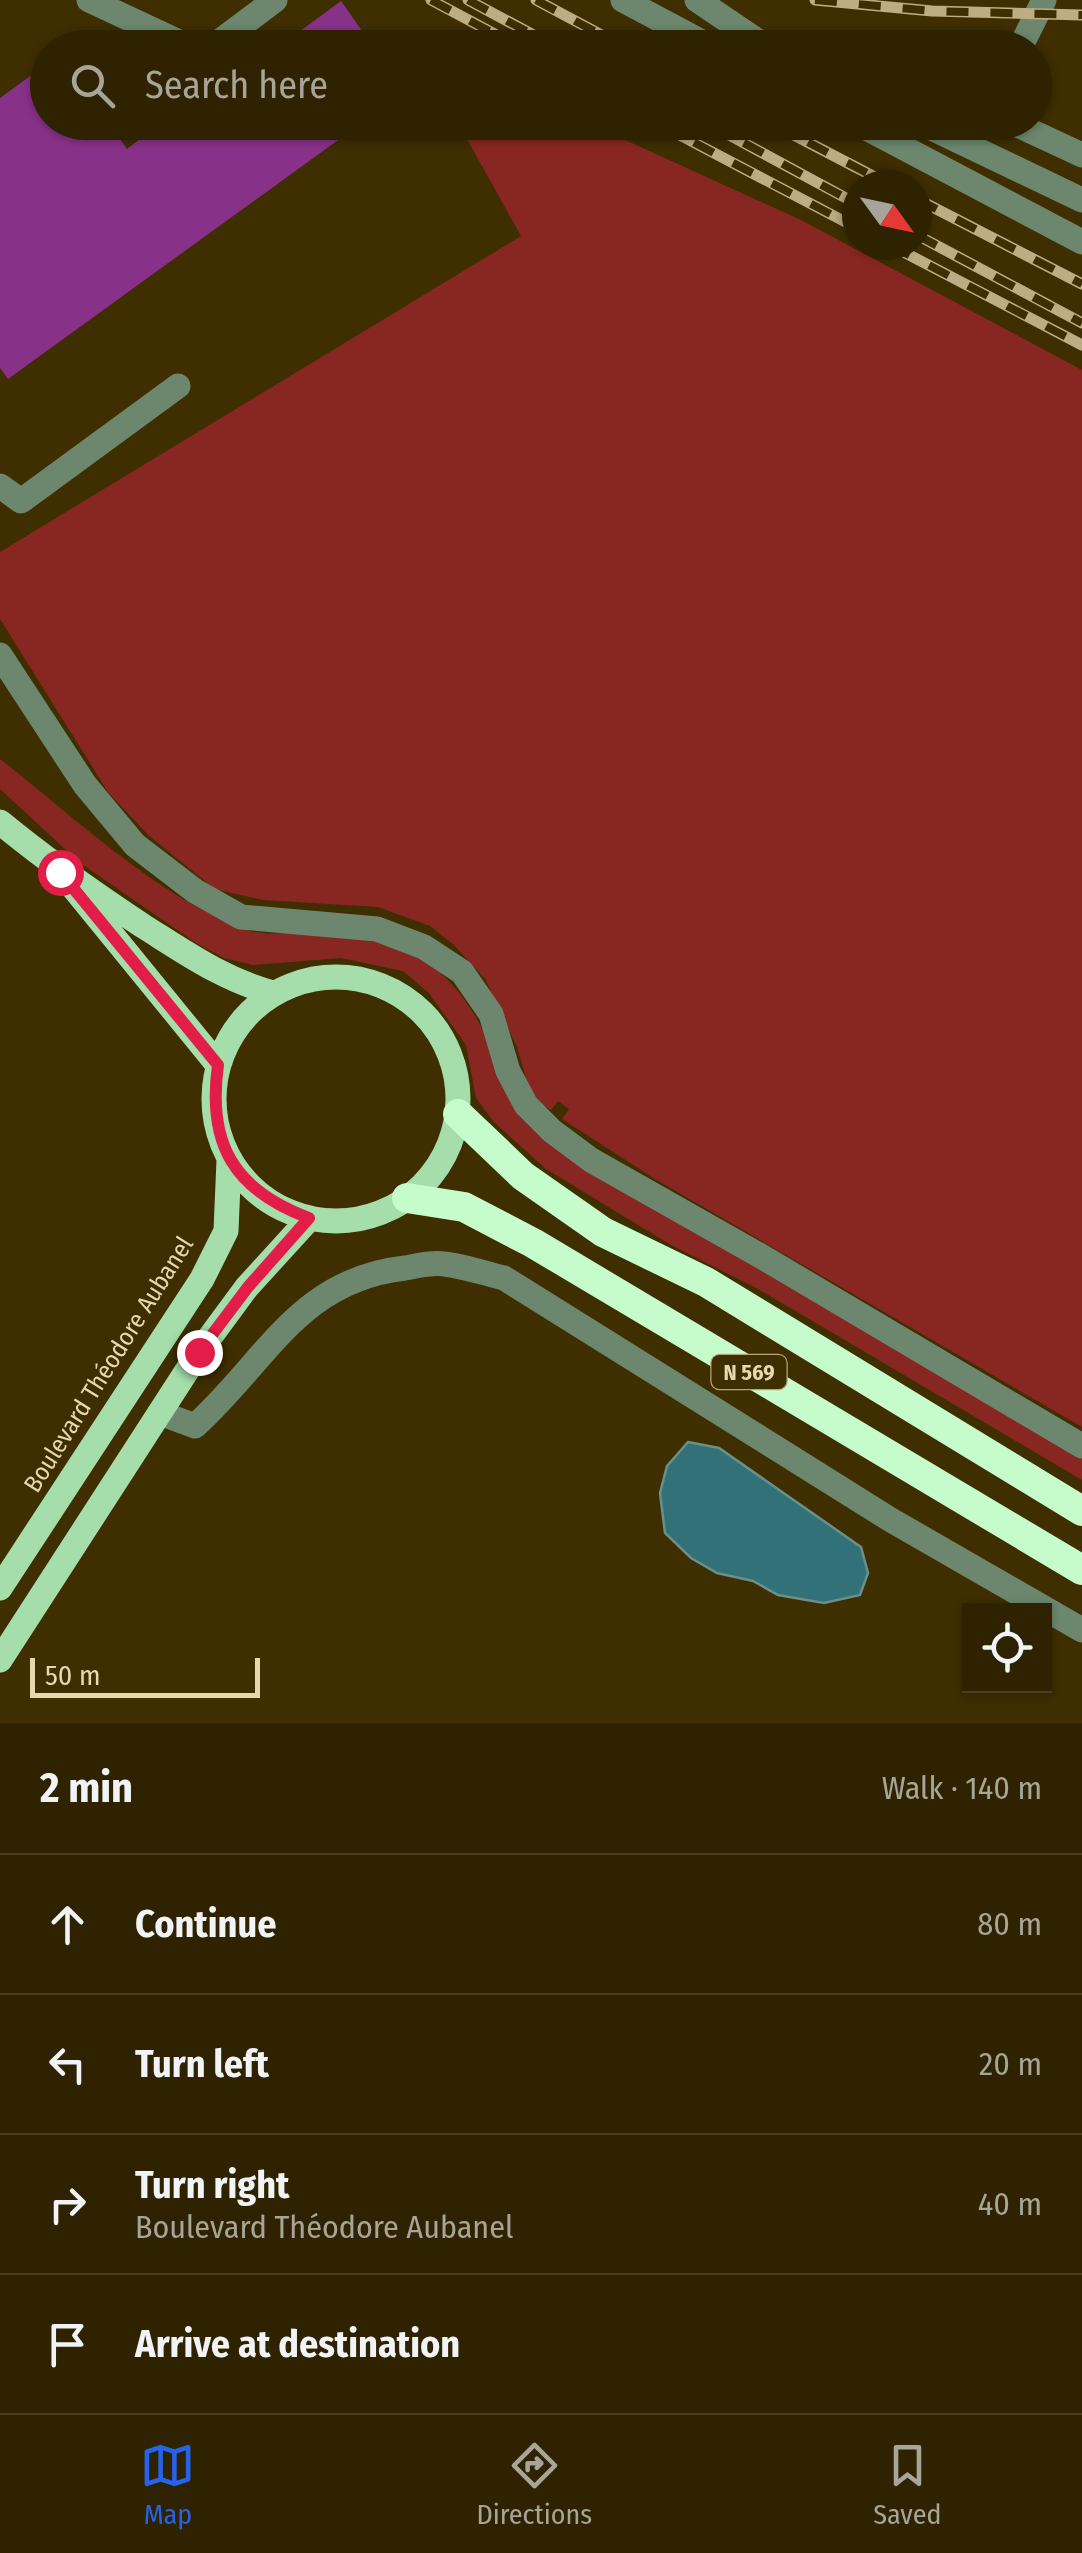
<!DOCTYPE html>
<html lang="en">
<head>
<meta charset="utf-8">
<style>
  :root { --surface:#2e2200; --page:#362a0a; --text:#f1f3f6; --muted:#a7a499; --line:#493f22; --accent:#2563eb }
  body { margin:0; font-family:"Fira Sans Condensed",sans-serif; background:var(--page); color:var(--text) }
  .controls { position:absolute; right:30px; bottom:30px; display:grid; overflow:hidden; border-radius:0px; box-shadow:0 2px 8px #0004 }
  .controls button { width:90px; height:90px; display:grid; place-items:center; padding:0; border:0; border-bottom:2px solid var(--line); background:var(--surface); color:var(--text); font:50px sans-serif }
  .compass { position:absolute; left:842px; top:170px; width:90px; height:90px; border-radius:50%; background:var(--surface); box-shadow:0 2px 8px #0004; rotate:123deg }
  .scale { position:absolute; left:30px; bottom:25px; width:230px; box-sizing:border-box; padding-left:10px; border:5px solid #e8d8b2; border-top:0; font-size:28px; line-height:35px; white-space:nowrap; color:#e8d8b2; -webkit-text-stroke:8px #3e2e00; paint-order:stroke }
  .stop { position:absolute; width:30px; height:30px; margin:-22px; border:8px solid #e11d48; border-radius:50%; background:#fff }
  .stop.end { background:#e11d48; border-color:#fff; box-shadow:0 2px 10px #0008 }
  .list { margin:0; padding:0; list-style:none }
  h2 { display:flex; justify-content:space-between; align-items:center; height:130px; margin:0; padding:0 40px; font-size:42px }
  h2 small { font-size:32px; font-weight:400; color:var(--muted) }
  .list li { display:grid; grid-template-columns:65px 1fr auto; gap:30px; align-items:center; box-sizing:border-box; height:140px; padding:0 40px; border-top:2px solid var(--line) }
  .list b { display:block; font-size:38px; white-space:nowrap }
  .list p { margin:0; font-size:32px; white-space:nowrap; color:var(--muted) }
  .list em { font-size:32px; font-style:normal; color:var(--muted) }
  .icon { flex:none; width:55px; height:55px; fill:none; stroke:currentColor; stroke-width:2; stroke-linecap:round; stroke-linejoin:round }
  .map { position:relative; flex:none; width:1082px; height:1723px; overflow:hidden }
  .search { position:absolute; background:var(--surface); box-shadow:0 2px 8px #0004; left:30px; right:30px; top:30px; height:110px; display:flex; align-items:center; gap:25px; box-sizing:border-box; padding:0 35px; border-radius:55px; color:var(--muted); font-size:38px }
  .sheet { height:690px; background:var(--surface) }
  nav { display:flex; justify-content:space-around; align-items:center; box-sizing:border-box; height:140px; border-top:2px solid var(--line); background:var(--surface); font-size:28px; color:var(--muted) }
  nav a { display:grid; justify-items:center; gap:5px }
  nav .on { color:var(--accent) }
  .map>svg:first-child { display:block }
  .green { fill:#882722 }
  .water { fill:#337179; stroke:#69908a; stroke-width:2.5 }
  .building { fill:#883189 }
  .lines { fill:none; stroke-linecap:round; stroke-linejoin:round }
  .minor { stroke:#6c876e; stroke-width:25 }
  .major { stroke:#a5ddab; stroke-width:25 }
  .highway { stroke:#c6fccb; stroke-width:30 }
  .rail-casing { stroke:#bdad85; stroke-width:11 }
  .rail { stroke:#3e2e00; stroke-width:8; stroke-dasharray:22; stroke-linecap:butt }
  .route { stroke:#e11d48; stroke-width:12 }
  .labels { text-anchor:middle; stroke-width:8; stroke-linejoin:round; paint-order:stroke }
  .shield { fill:#3e2e00; stroke:#b5a57d; stroke-width:2.5 }
  .shield-label { font-size:22px; font-weight:bold; fill:#e8d8b2 }
  .street-label { font-size:25px; fill:#e8d8b2; stroke:#3e2e00 }
</style>
</head>
<body>
<div class="map">
<svg width="1082" height="1723" viewBox="0 0 1082 1723">
  <rect width="100%" height="100%" fill="#3e2e00"/>
  <path class="green" d="M 458,123 L 588,123 L 801,220 L 1082,370 L 1082,1427 L 655,1179 L 562,1119 L 569,1109 L 558,1101 L 551,1110 L 538,1102 L 528,1085 L 517,1047 L 485,979 L 455,946 L 430,926 L 378,907 L 263,900 L 215,889 L 148,835 L 108,792 L 0,619 L 0,552 L 521,236 Z
    M 0,759 C 72,815 159,898 244,929 C 271,939 300,929 327,932 C 458,944 476,1011 522,1117 L 1082,1457 L 1082,1480 L 758,1289 L 671,1245 L 546,1169 L 494,1122 L 476,1098 L 466,1045 L 429,993 L 403,971 L 341,958 L 253,965 L 224,958 L 196,943 L 79,862 L 0,789 Z"/>
  <path class="water" d="M 688,1442 L 719,1448 L 861,1547 L 868,1573 L 860,1595 L 824,1603 L 778,1595 L 753,1581 L 717,1573 L 691,1558 L 665,1533 L 660,1493 L 667,1466 Z"/>
  <path class="building" d="M 341,1 L 374,48 L 277,48 Z
    M 48,63 L 48,122 L 108,122 L 127,149 L 162,122 L 195,122 L 199,129 L 209,122 L 363,122 L 8,379 L 0,368 L 0,98 Z"/>
  <g class="lines">
    <path class="minor" d="M 89,0 L 192,48
      M 623,0 L 713,48
      M 697,0 L 768,48
      M 211,48 L 275,0
      M 1020,48 L 1044,0
      M 855,122 L 1082,242
      M 919,122 L 1082,200
      M 1011,122 L 1082,155
      M 0,486 L 21,501 L 178,386
      M 0,655 L 85,785 L 135,845 L 195,891 L 241,917 L 377,929 L 424,947 L 462,972 L 491,1014 L 508,1071 L 526,1105 L 552,1131 L 591,1160 L 759,1255 L 1082,1446
      M 160,1413 L 195,1426 C 267,1361 298,1280 405,1268 C 417,1266 431,1262 444,1264 C 463,1266 484,1273 504,1278 L 891,1520 L 1082,1630"/>
    <path class="major" d="M 0,822 C 46,860 93,893 143,926 C 186,953 224,980 273,993
      M 73,887 L 218,1065
      M214 1099a122 122 0 1 1 244 0a122 122 0 1 1-244 0Z
      M 0,1588 L 202,1279 L 226,1231 L 229,1160
      M 0,1660 L 199,1352 L 247,1287 L 309,1219"/>
    <path class="highway" d="M 458,1114 L 523,1176 L 603,1232 L 706,1282 L 1082,1511
      M 407,1198 L 464,1207 L 533,1243 L 1082,1570"/>
    <defs>
      <path id="rail" d="M 431,0 L 521,48
        M 468,0 L 558,48
        M 536,0 L 626,48
        M 815,0 L 932,11 L 1082,15
        M 655,122 L 857,228
        M 705,122 L 857,204
        M 769,122 L 890,185
        M 917,199 L 1082,284
        M 917,235 L 1082,323
        M 890,245 L 1082,345"/>
    </defs>
    <use href="#rail" class="rail-casing"/>
    <use href="#rail" class="rail"/>
  </g>
  <g class="lines">
    <path class="route" d="M 60,872 L 218,1065 C 207,1144 234,1190 309,1218 L 248,1287 L 199,1352"/>
  </g>
  <g class="labels">
    <rect class="shield" x="711.5" y="1355" width="75" height="34" rx="8"/>
    <g class="shield-label">
      <text x="749" y="1380">N 569</text>
    </g>
    <g class="street-label">
      <text transform="translate(108 1364) rotate(-58)" y="9">Boulevard Théodore Aubanel</text>
    </g>
  </g>
</svg>
<div class="controls">
<button><svg class="icon" aria-label="locate" viewBox="0 0 24 24"><circle cx="12" cy="12" r="6"/><path d="M12 2v4M12 18v4M2 12h4M18 12h4"/></svg></button>
</div>
<svg class="compass" viewBox="-18 -18 36 36"><path d="M0-13l5 13h-10z" fill="#e53935"/><path d="M0 13l5-13h-10z" fill="#a7a499"/></svg>
<div class="scale">50 m</div>
<div class="stop" style="left:60px;top:872px"></div>
<div class="stop end" style="left:199px;top:1352px"></div>
<div class="search"><svg class="icon" aria-label="search" viewBox="0 0 24 24"><circle cx="10" cy="10" r="6"/><path d="M15 15l6 6"/></svg>Search here</div>
</div>
<section class="sheet">
<h2>2 min<small>Walk · 140 m</small></h2>
<ul class="list">
<li><svg class="icon" aria-label="ahead" viewBox="0 0 24 24"><path d="M12 20V5M6 11l6-6 6 6"/></svg><div><b>Continue</b></div><em>80 m</em></li>
<li><svg class="icon" aria-label="left" viewBox="0 0 24 24"><path d="M17 20v-9H6M10 6l-5 5 5 5"/></svg><div><b>Turn left</b></div><em>20 m</em></li>
<li><svg class="icon" aria-label="right" viewBox="0 0 24 24"><path d="M7 20v-9h11M14 6l5 5-5 5"/></svg><div><b>Turn right</b><p>Boulevard Théodore Aubanel</p></div><em>40 m</em></li>
<li><svg class="icon" aria-label="arrive" viewBox="0 0 24 24"><path d="M6 21V4h12l-3 4 3 4H6"/></svg><div><b>Arrive at destination</b></div></li>
</ul>
</section>
<nav>
<a class="on"><svg class="icon" aria-label="map" viewBox="0 0 24 24"><path d="M3 6l6-2 6 2 6-2v14l-6 2-6-2-6 2zM9 4v14M15 6v14"/></svg>Map</a>
<a><svg class="icon" aria-label="directions" viewBox="0 0 24 24"><path d="M12 3l9 9-9 9-9-9zM9 14v-3h6M13 9l2 2-2 2"/></svg>Directions</a>
<a><svg class="icon" aria-label="saved" viewBox="0 0 24 24"><path d="M7 4h10v16l-5-4-5 4z"/></svg>Saved</a>
</nav>
</body>
</html>
